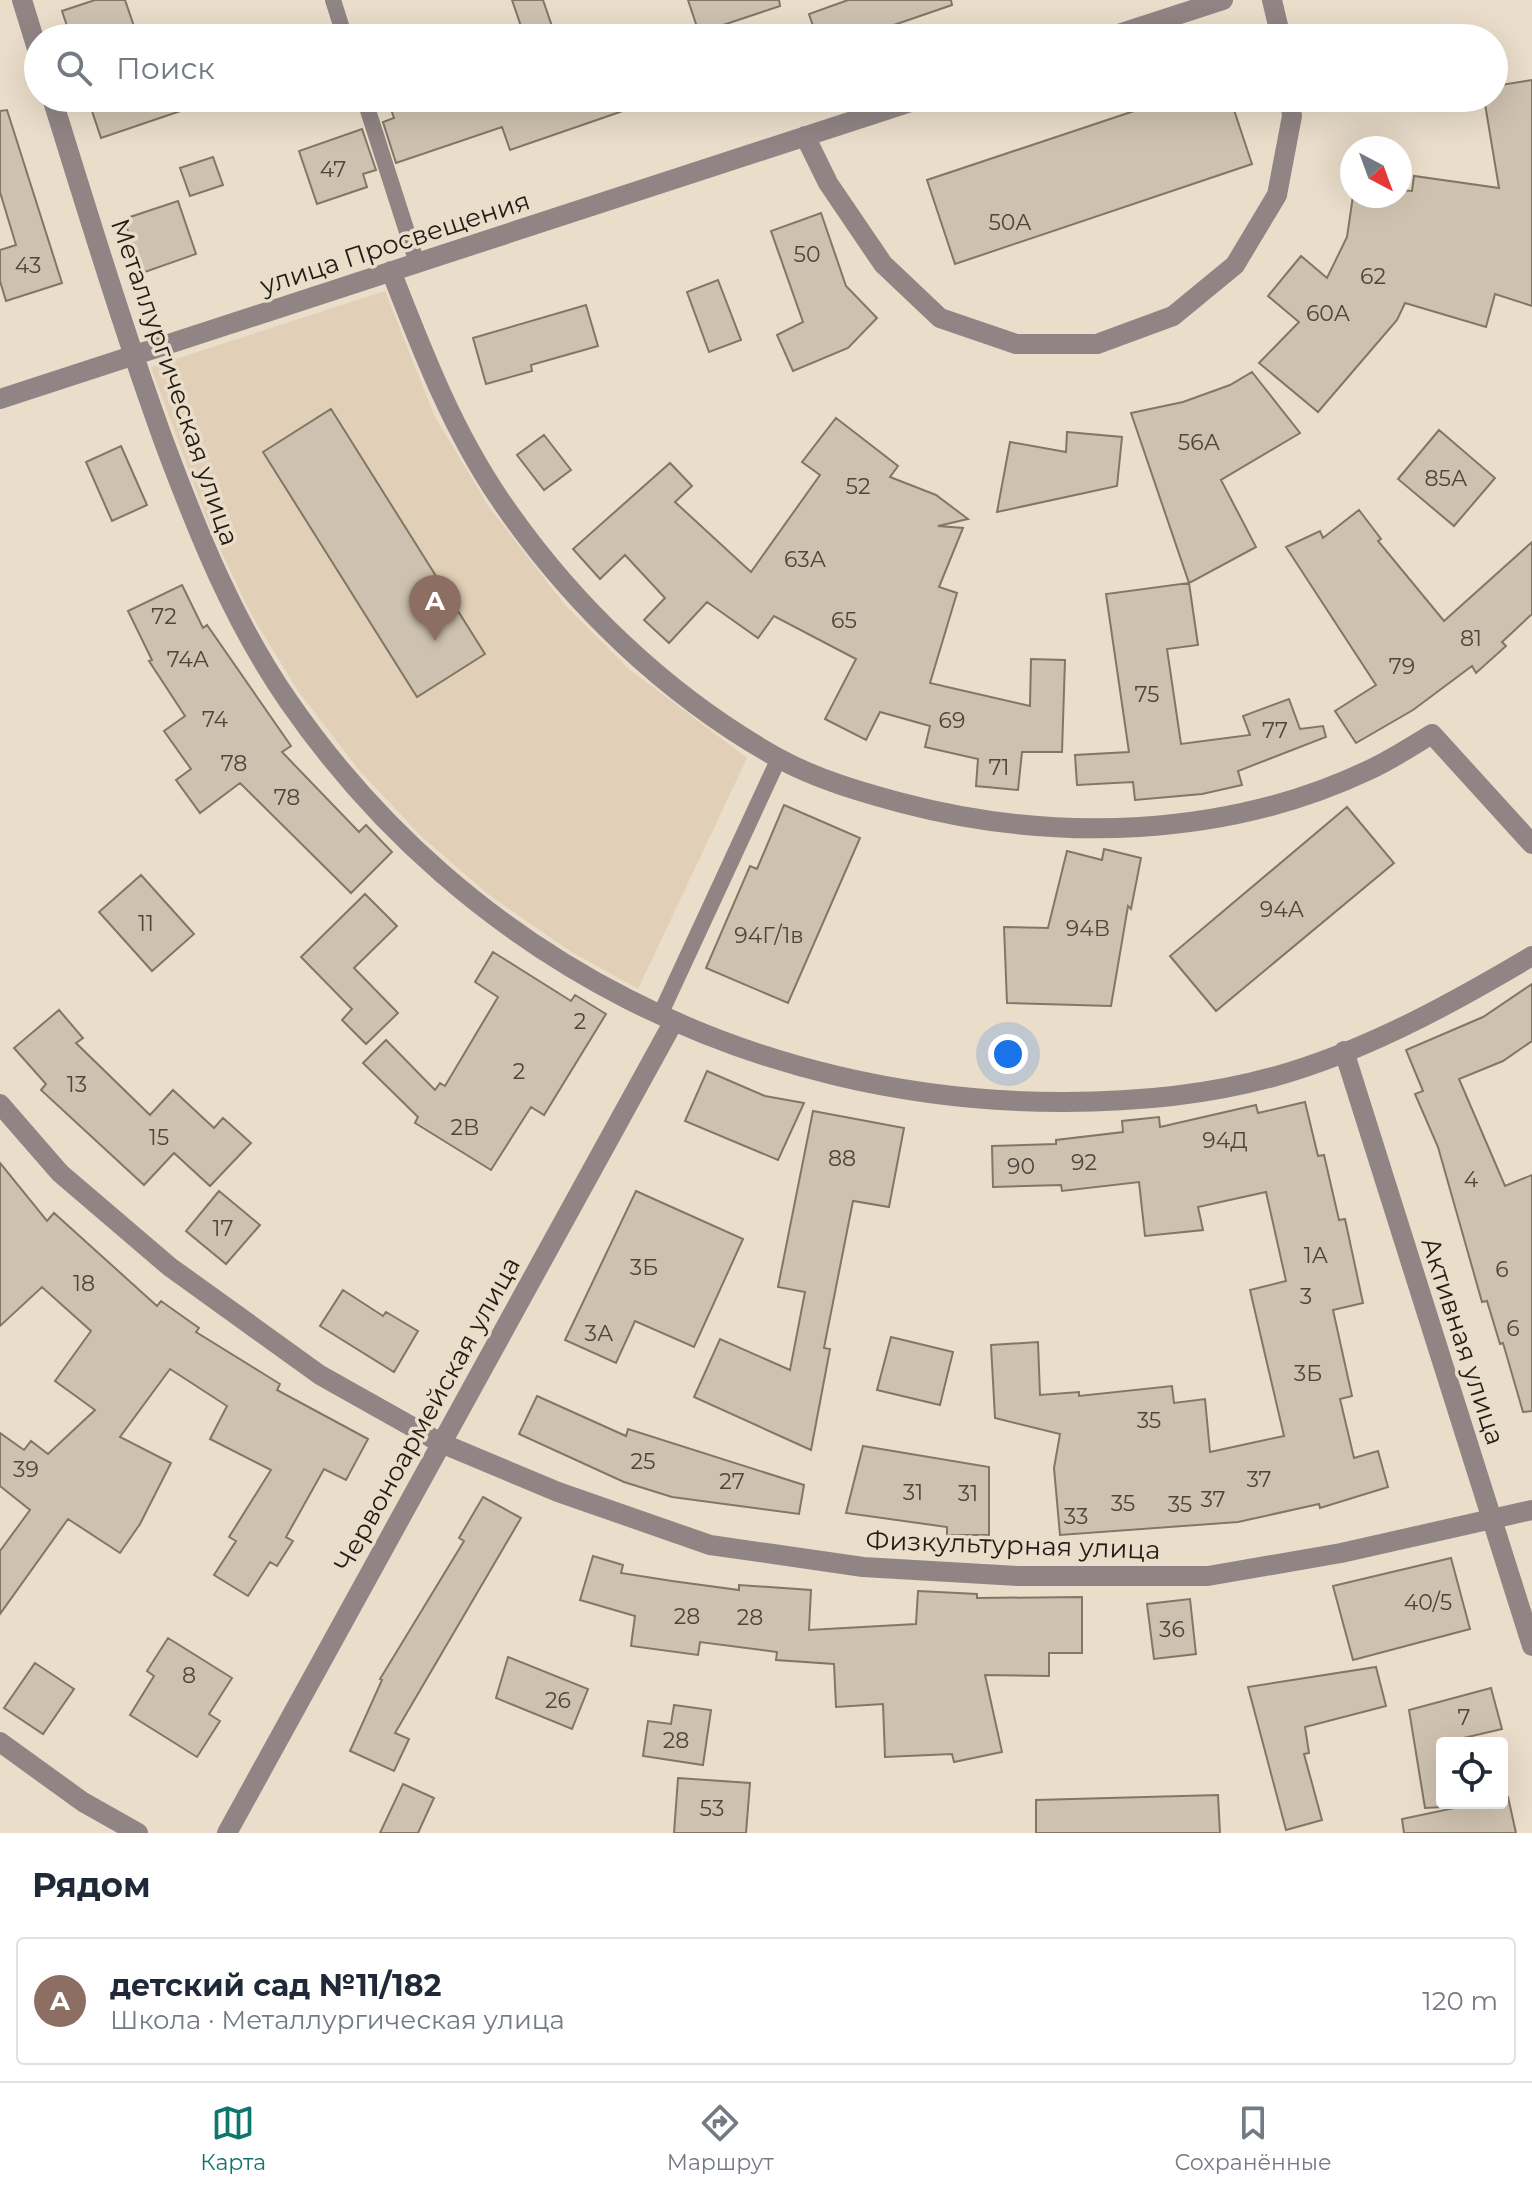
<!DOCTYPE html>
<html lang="ru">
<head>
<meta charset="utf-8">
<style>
  :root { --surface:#fff; --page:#f6f6f7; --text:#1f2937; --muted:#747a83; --line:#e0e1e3; --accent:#0f766e }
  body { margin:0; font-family:Montserrat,sans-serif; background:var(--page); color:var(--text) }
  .controls { position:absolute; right:24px; bottom:24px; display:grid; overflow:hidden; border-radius:8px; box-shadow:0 8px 32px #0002 }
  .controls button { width:72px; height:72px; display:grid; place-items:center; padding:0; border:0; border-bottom:2px solid var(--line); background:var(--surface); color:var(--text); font:40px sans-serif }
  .compass { position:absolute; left:1340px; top:136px; width:72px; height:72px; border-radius:50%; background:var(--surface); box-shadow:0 8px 32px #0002; rotate:139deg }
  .you { position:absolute; left:1008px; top:1054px; width:28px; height:28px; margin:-20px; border:6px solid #fff; border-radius:50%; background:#1a73e8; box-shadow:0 0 0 12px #1a73e833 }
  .badge { display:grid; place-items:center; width:52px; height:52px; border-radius:50%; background:var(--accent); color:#fff; font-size:26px; font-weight:700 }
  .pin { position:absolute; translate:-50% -66px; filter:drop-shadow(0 2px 4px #0008) }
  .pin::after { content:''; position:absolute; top:42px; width:28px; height:24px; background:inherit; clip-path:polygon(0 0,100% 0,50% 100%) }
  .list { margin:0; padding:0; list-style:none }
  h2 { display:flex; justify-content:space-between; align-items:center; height:104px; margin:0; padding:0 32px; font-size:34px }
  h2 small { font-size:26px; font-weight:400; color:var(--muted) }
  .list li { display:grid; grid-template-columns:52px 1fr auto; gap:24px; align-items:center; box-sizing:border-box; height:128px; margin:0 16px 16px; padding:0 16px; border:2px solid var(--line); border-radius:8px }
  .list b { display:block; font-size:30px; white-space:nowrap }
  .list p { margin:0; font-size:26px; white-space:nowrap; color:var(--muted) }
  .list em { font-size:26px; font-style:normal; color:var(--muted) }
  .icon { flex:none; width:44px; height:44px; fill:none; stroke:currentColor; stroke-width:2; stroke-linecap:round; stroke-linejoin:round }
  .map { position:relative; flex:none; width:1532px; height:1833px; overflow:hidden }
  .search { position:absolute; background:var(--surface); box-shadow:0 8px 32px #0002; left:24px; right:24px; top:24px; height:88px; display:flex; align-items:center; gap:20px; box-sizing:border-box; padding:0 28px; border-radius:44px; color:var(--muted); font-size:30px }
  .sheet { height:248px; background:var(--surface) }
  nav { display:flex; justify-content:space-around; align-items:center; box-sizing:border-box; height:112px; border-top:2px solid var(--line); background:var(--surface); font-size:22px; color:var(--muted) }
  nav a { display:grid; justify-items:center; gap:4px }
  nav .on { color:var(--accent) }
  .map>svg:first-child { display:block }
  .built { fill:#e1d0b7 }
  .building { fill:#cec1af; stroke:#827665; stroke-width:2 }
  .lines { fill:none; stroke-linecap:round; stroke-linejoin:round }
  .lane { stroke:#908584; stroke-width:16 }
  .street { stroke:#908584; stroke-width:20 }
  .labels { text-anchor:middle; stroke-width:7; stroke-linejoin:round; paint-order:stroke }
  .number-label { font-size:22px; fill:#4d463c }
  .street-label { font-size:26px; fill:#221d16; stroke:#eaddca }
</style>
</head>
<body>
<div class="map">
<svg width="1532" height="1833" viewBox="0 0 1532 1833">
  <rect width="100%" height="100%" fill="#eaddca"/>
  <path class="built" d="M 385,291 L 435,417 L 489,507 L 565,605 L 629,669 L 747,758 L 638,989 L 570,951 L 489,895 L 421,836 L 359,770 L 298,691 L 251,614 L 211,530 L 151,367 Z"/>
  <path class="building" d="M 95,0 L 125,0 L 138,38 L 71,38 L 62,11 Z
    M 512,0 L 543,0 L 556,38 L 525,38 Z
    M 688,0 L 779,0 L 780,6 L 699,33 Z
    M 848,0 L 951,0 L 952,5 L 856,38 L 817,38 L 809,14 Z
    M 1532,80 L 1532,306 L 1495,294 L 1486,327 L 1405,303 L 1397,320 L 1318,412 L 1259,363 L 1299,322 L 1268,296 L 1301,256 L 1327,278 L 1347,237 L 1353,196 L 1400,196 L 1400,190 L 1412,191 L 1414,176 L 1499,188 L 1484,98 L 1494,98 L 1494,86 Z
    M 109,98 L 203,98 L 204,103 L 101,138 L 90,105 Z
    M 387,98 L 642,98 L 643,104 L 510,150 L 502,127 L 396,163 L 383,122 L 394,118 Z
    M 1173,98 L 1230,98 L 1252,164 L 955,264 L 927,180 Z
    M 7,110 L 62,283 L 6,301 L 0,281 L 0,250 L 16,245 L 0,192 L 0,111 Z
    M 362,129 L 376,170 L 363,174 L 367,187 L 317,204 L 299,151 Z
    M 213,157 L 223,185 L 190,196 L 180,168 Z
    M 178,201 L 196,254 L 142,273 L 124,219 Z
    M 821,213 L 846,286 L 877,318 L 848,348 L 793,371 L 777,335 L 803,322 L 771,231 Z
    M 718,280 L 741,340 L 709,352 L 687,292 Z
    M 586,305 L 598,346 L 531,365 L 532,371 L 486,384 L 473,338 Z
    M 1252,372 L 1300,433 L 1221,480 L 1256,547 L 1189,583 L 1198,645 L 1167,649 L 1181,744 L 1250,735 L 1243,716 L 1289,699 L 1300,729 L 1323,726 L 1326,737 L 1238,771 L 1242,785 L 1202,794 L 1135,800 L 1133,782 L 1077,785 L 1075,755 L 1129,752 L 1106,594 L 1189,583 L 1131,413 L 1183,402 L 1230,385 Z
    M 331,409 L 485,654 L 417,697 L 263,452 Z
    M 836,418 L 898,466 L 890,477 L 936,495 L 968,519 L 938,526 L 963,528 L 939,587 L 957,593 L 930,683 L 1030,706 L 1031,659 L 1065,660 L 1062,752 L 1022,752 L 1018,790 L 976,786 L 978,759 L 925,747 L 930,726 L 880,712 L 866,740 L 825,719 L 856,659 L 774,616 L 758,638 L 707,602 L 669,643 L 644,620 L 665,598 L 625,555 L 600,579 L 573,549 L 670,463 L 692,486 L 675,502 L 751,572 L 820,475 L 802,462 Z
    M 1439,430 L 1495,478 L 1454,526 L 1398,479 Z
    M 1067,432 L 1122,437 L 1117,486 L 997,512 L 1010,442 L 1066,452 Z
    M 544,435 L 571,470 L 544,490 L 517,455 Z
    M 121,446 L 147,505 L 112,521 L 86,462 Z
    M 1359,510 L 1381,539 L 1378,541 L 1444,621 L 1532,542 L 1532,614 L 1502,642 L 1506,646 L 1476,673 L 1472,666 L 1413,710 L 1356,743 L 1335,711 L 1376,685 L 1286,547 L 1320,531 L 1323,538 Z
    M 182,585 L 203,628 L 207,625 L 291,746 L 282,752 L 359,832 L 366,825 L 392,852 L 351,893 L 240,783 L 200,813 L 176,780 L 191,769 L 164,731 L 185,716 L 149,661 L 152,660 L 128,611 Z
    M 784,805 L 860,838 L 788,1003 L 706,968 L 750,866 L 757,869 Z
    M 1347,807 L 1394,863 L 1216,1011 L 1170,956 Z
    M 1104,849 L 1141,858 L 1131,909 L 1128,906 L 1111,1006 L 1007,1003 L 1004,927 L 1048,928 L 1067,851 L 1102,860 Z
    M 141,875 L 194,934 L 152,971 L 99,912 Z
    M 365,894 L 397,926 L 354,968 L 398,1013 L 366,1044 L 342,1020 L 352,1009 L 301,957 Z
    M 493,952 L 571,1001 L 575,995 L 606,1014 L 544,1115 L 531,1107 L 491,1170 L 415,1123 L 418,1117 L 363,1063 L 386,1040 L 435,1090 L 440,1083 L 445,1086 L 498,997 L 475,982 Z
    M 1532,984 L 1532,1041 L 1503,1061 L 1459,1079 L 1505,1186 L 1532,1175 L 1532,1411 L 1523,1412 L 1503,1343 L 1500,1344 L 1487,1301 L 1482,1302 L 1438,1147 L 1415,1094 L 1423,1091 L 1406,1050 L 1483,1017 Z
    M 59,1010 L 83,1038 L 76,1043 L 150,1115 L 173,1090 L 214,1128 L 223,1118 L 251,1143 L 210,1186 L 174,1153 L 144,1185 L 41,1090 L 46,1084 L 14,1048 Z
    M 707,1071 L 765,1096 L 804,1103 L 778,1160 L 685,1121 Z
    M 1305,1102 L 1318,1156 L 1324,1155 L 1339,1220 L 1345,1219 L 1363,1303 L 1333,1310 L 1352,1396 L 1340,1399 L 1354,1458 L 1378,1451 L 1388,1487 L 1320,1508 L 1319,1504 L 1238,1522 L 1060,1535 L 1054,1468 L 1060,1434 L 995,1418 L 991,1345 L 1038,1342 L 1040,1395 L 1079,1392 L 1079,1396 L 1172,1386 L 1174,1403 L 1205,1399 L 1210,1452 L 1284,1436 L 1250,1290 L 1286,1281 L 1266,1192 L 1198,1207 L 1203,1230 L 1145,1236 L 1139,1182 L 1062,1191 L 1061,1185 L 993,1187 L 992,1146 L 1056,1144 L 1056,1140 L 1123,1132 L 1122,1121 L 1159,1117 L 1160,1127 L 1256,1105 L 1258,1113 Z
    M 813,1111 L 904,1128 L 889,1207 L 853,1201 L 824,1348 L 830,1349 L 811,1450 L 694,1397 L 720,1339 L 790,1370 L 805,1292 L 778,1287 Z
    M 0,1163 L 47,1221 L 54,1213 L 157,1306 L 161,1301 L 199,1328 L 196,1332 L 280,1384 L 277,1390 L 368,1439 L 346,1480 L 324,1469 L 286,1537 L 293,1541 L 277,1566 L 270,1562 L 248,1596 L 214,1575 L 236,1541 L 229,1537 L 271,1470 L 210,1439 L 227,1406 L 170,1369 L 120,1437 L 171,1463 L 140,1524 L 120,1553 L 68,1519 L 0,1614 L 0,1551 L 30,1510 L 0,1486 L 0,1433 L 24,1450 L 31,1441 L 48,1454 L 95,1410 L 55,1381 L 91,1331 L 42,1287 L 0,1326 Z
    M 219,1191 L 260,1225 L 226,1264 L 186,1231 Z
    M 636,1191 L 743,1239 L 694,1347 L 635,1321 L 616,1363 L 565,1340 Z
    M 343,1290 L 383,1316 L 386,1312 L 418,1331 L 394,1372 L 320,1326 Z
    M 891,1337 L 953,1352 L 940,1405 L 877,1390 Z
    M 537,1396 L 626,1436 L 628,1429 L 804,1485 L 799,1514 L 672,1497 L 624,1482 L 519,1434 Z
    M 863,1446 L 989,1467 L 989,1535 L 947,1535 L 947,1527 L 846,1513 Z
    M 483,1497 L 521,1518 L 395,1733 L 409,1739 L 394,1771 L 350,1751 L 382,1680 L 380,1679 L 464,1541 L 459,1538 Z
    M 593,1556 L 623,1565 L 621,1573 L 672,1581 L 739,1590 L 739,1585 L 811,1590 L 809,1630 L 916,1624 L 918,1591 L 977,1594 L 977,1598 L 1082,1597 L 1082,1653 L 1049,1653 L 1049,1676 L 985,1675 L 1002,1752 L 954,1762 L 952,1754 L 885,1757 L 883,1704 L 836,1707 L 834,1664 L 776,1660 L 777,1652 L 700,1642 L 698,1655 L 631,1646 L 635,1616 L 580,1600 Z
    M 1451,1558 L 1470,1629 L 1353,1660 L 1333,1586 Z
    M 1190,1599 L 1196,1654 L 1154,1659 L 1147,1604 Z
    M 168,1638 L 232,1678 L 209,1714 L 220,1721 L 197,1757 L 130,1715 L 154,1676 L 147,1671 Z
    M 508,1657 L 588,1689 L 572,1729 L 496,1698 Z
    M 35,1663 L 74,1689 L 43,1734 L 4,1708 Z
    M 1376,1667 L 1386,1706 L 1305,1727 L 1309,1753 L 1304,1754 L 1322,1820 L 1286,1830 L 1248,1687 Z
    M 1491,1688 L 1502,1729 L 1442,1743 L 1442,1807 L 1425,1808 L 1409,1710 Z
    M 674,1705 L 711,1710 L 703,1765 L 643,1756 L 648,1721 L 671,1724 Z
    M 678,1778 L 750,1783 L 746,1833 L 674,1833 Z
    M 403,1784 L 434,1798 L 418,1833 L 380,1833 Z
    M 1218,1795 L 1220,1833 L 1036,1833 L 1036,1800 Z
    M 1508,1797 L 1516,1833 L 1404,1833 L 1402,1819 L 1478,1803 L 1502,1803 L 1502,1798 Z"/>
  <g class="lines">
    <path class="lane" d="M 333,0 L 345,38
      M 364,98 L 417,263
      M 660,1015 L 779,758"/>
    <path class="street" d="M 22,0 L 38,52
      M 1272,0 L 1281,38
      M 1106,38 L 1223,0
      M 52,98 C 88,213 123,329 164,442 C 198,533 233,621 289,702 C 467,959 754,1103 1065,1102 C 1140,1102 1219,1094 1290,1072 C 1375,1046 1456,1001 1532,956
      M 805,136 L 828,183 L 883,264 L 940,318 L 1016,344 L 1097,344 L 1173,316 L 1235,265 L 1277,195 L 1292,116 L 1290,98
      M 391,271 C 422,350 451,427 499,498 C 570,603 667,696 778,758 C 816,779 861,792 902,803 C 1054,843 1226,838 1369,770 C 1391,760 1412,746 1432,734 L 1532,844
      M 0,399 L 923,98
      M 1344,1051 L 1532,1646
      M 0,1104 L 60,1173 L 170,1267 L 320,1375 L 441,1443 L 558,1492 L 710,1545 L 863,1567 L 1018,1576 L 1208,1576 L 1341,1553 L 1532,1510
      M 0,1742 L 83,1802 L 138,1833
      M 227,1833 L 674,1021"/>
  </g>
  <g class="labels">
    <g class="number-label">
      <text x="333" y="177">47</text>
      <text x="1010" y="230">50А</text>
      <text x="807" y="262">50</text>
      <text x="28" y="273">43</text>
      <text x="1373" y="284">62</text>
      <text x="1328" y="321">60А</text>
      <text x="1199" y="450">56А</text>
      <text x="1446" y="486">85А</text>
      <text x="858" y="494">52</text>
      <text x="805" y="567">63А</text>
      <text x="164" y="624">72</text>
      <text x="844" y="628">65</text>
      <text x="1471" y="646">81</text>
      <text x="188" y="667">74А</text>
      <text x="1402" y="674">79</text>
      <text x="1147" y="702">75</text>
      <text x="215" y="727">74</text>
      <text x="952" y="728">69</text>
      <text x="1275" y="738">77</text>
      <text x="234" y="771">78</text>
      <text x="999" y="775">71</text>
      <text x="287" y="805">78</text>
      <text x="1282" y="917">94А</text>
      <text x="146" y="931">11</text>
      <text x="1088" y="936">94В</text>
      <text x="769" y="943">94Г/1в</text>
      <text x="580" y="1029">2</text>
      <text x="519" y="1079">2</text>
      <text x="77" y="1092">13</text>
      <text x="465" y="1135">2В</text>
      <text x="159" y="1145">15</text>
      <text x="1225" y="1148">94Д</text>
      <text x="842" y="1166">88</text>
      <text x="1084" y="1170">92</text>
      <text x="1021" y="1174">90</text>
      <text x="1471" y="1187">4</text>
      <text x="223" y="1236">17</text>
      <text x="1316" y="1263">1А</text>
      <text x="644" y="1275">3Б</text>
      <text x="1502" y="1277">6</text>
      <text x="84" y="1291">18</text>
      <text x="1306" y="1304">3</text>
      <text x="1513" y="1336">6</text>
      <text x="599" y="1341">3А</text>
      <text x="1308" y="1381">3Б</text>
      <text x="1149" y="1428">35</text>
      <text x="643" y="1469">25</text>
      <text x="26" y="1477">39</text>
      <text x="1259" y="1487">37</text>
      <text x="732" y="1489">27</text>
      <text x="913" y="1500">31</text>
      <text x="968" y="1501">31</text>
      <text x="1213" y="1507">37</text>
      <text x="1123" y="1511">35</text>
      <text x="1180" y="1512">35</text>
      <text x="1076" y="1524">33</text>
      <text x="1428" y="1610">40/5</text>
      <text x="687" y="1624">28</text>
      <text x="750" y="1625">28</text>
      <text x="1172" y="1637">36</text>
      <text x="189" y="1683">8</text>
      <text x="558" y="1708">26</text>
      <text x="1464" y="1725">7</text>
      <text x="676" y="1748">28</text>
      <text x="712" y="1816">53</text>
    </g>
    <g class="street-label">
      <text transform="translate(395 243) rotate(-18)" y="9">улица Просвещения</text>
      <text transform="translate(175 382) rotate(71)" y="9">Металлургическая улица</text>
      <text transform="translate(1463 1341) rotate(72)" y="9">Активная улица</text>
      <text transform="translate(427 1414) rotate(-61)" y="9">Червоноармейская улица</text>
      <text transform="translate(1013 1545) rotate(2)" y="9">Физкультурная улица</text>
    </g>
  </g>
</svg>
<div class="controls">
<button><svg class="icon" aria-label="locate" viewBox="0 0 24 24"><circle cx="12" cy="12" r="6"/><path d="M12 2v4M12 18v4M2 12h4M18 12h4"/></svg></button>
</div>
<svg class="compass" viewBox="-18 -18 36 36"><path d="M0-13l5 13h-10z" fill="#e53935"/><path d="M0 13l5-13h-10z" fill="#747a83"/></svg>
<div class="you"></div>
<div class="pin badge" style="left:435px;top:641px;background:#8d6e63">A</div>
<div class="search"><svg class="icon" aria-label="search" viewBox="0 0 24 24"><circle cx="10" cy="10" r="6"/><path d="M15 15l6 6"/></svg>Поиск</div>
</div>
<section class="sheet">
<h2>Рядом<small></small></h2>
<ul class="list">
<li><span class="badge" style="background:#8d6e63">A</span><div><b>детский сад №11/182</b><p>Школа · Металлургическая улица</p></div><em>120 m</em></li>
</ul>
</section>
<nav>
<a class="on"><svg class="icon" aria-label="map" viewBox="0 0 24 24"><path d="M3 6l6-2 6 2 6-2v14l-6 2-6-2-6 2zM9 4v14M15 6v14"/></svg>Карта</a>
<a><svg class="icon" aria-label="directions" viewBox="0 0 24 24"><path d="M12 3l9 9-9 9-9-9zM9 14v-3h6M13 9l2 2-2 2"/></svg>Маршрут</a>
<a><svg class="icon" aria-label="saved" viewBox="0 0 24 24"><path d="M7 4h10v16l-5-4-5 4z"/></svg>Сохранённые</a>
</nav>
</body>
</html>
